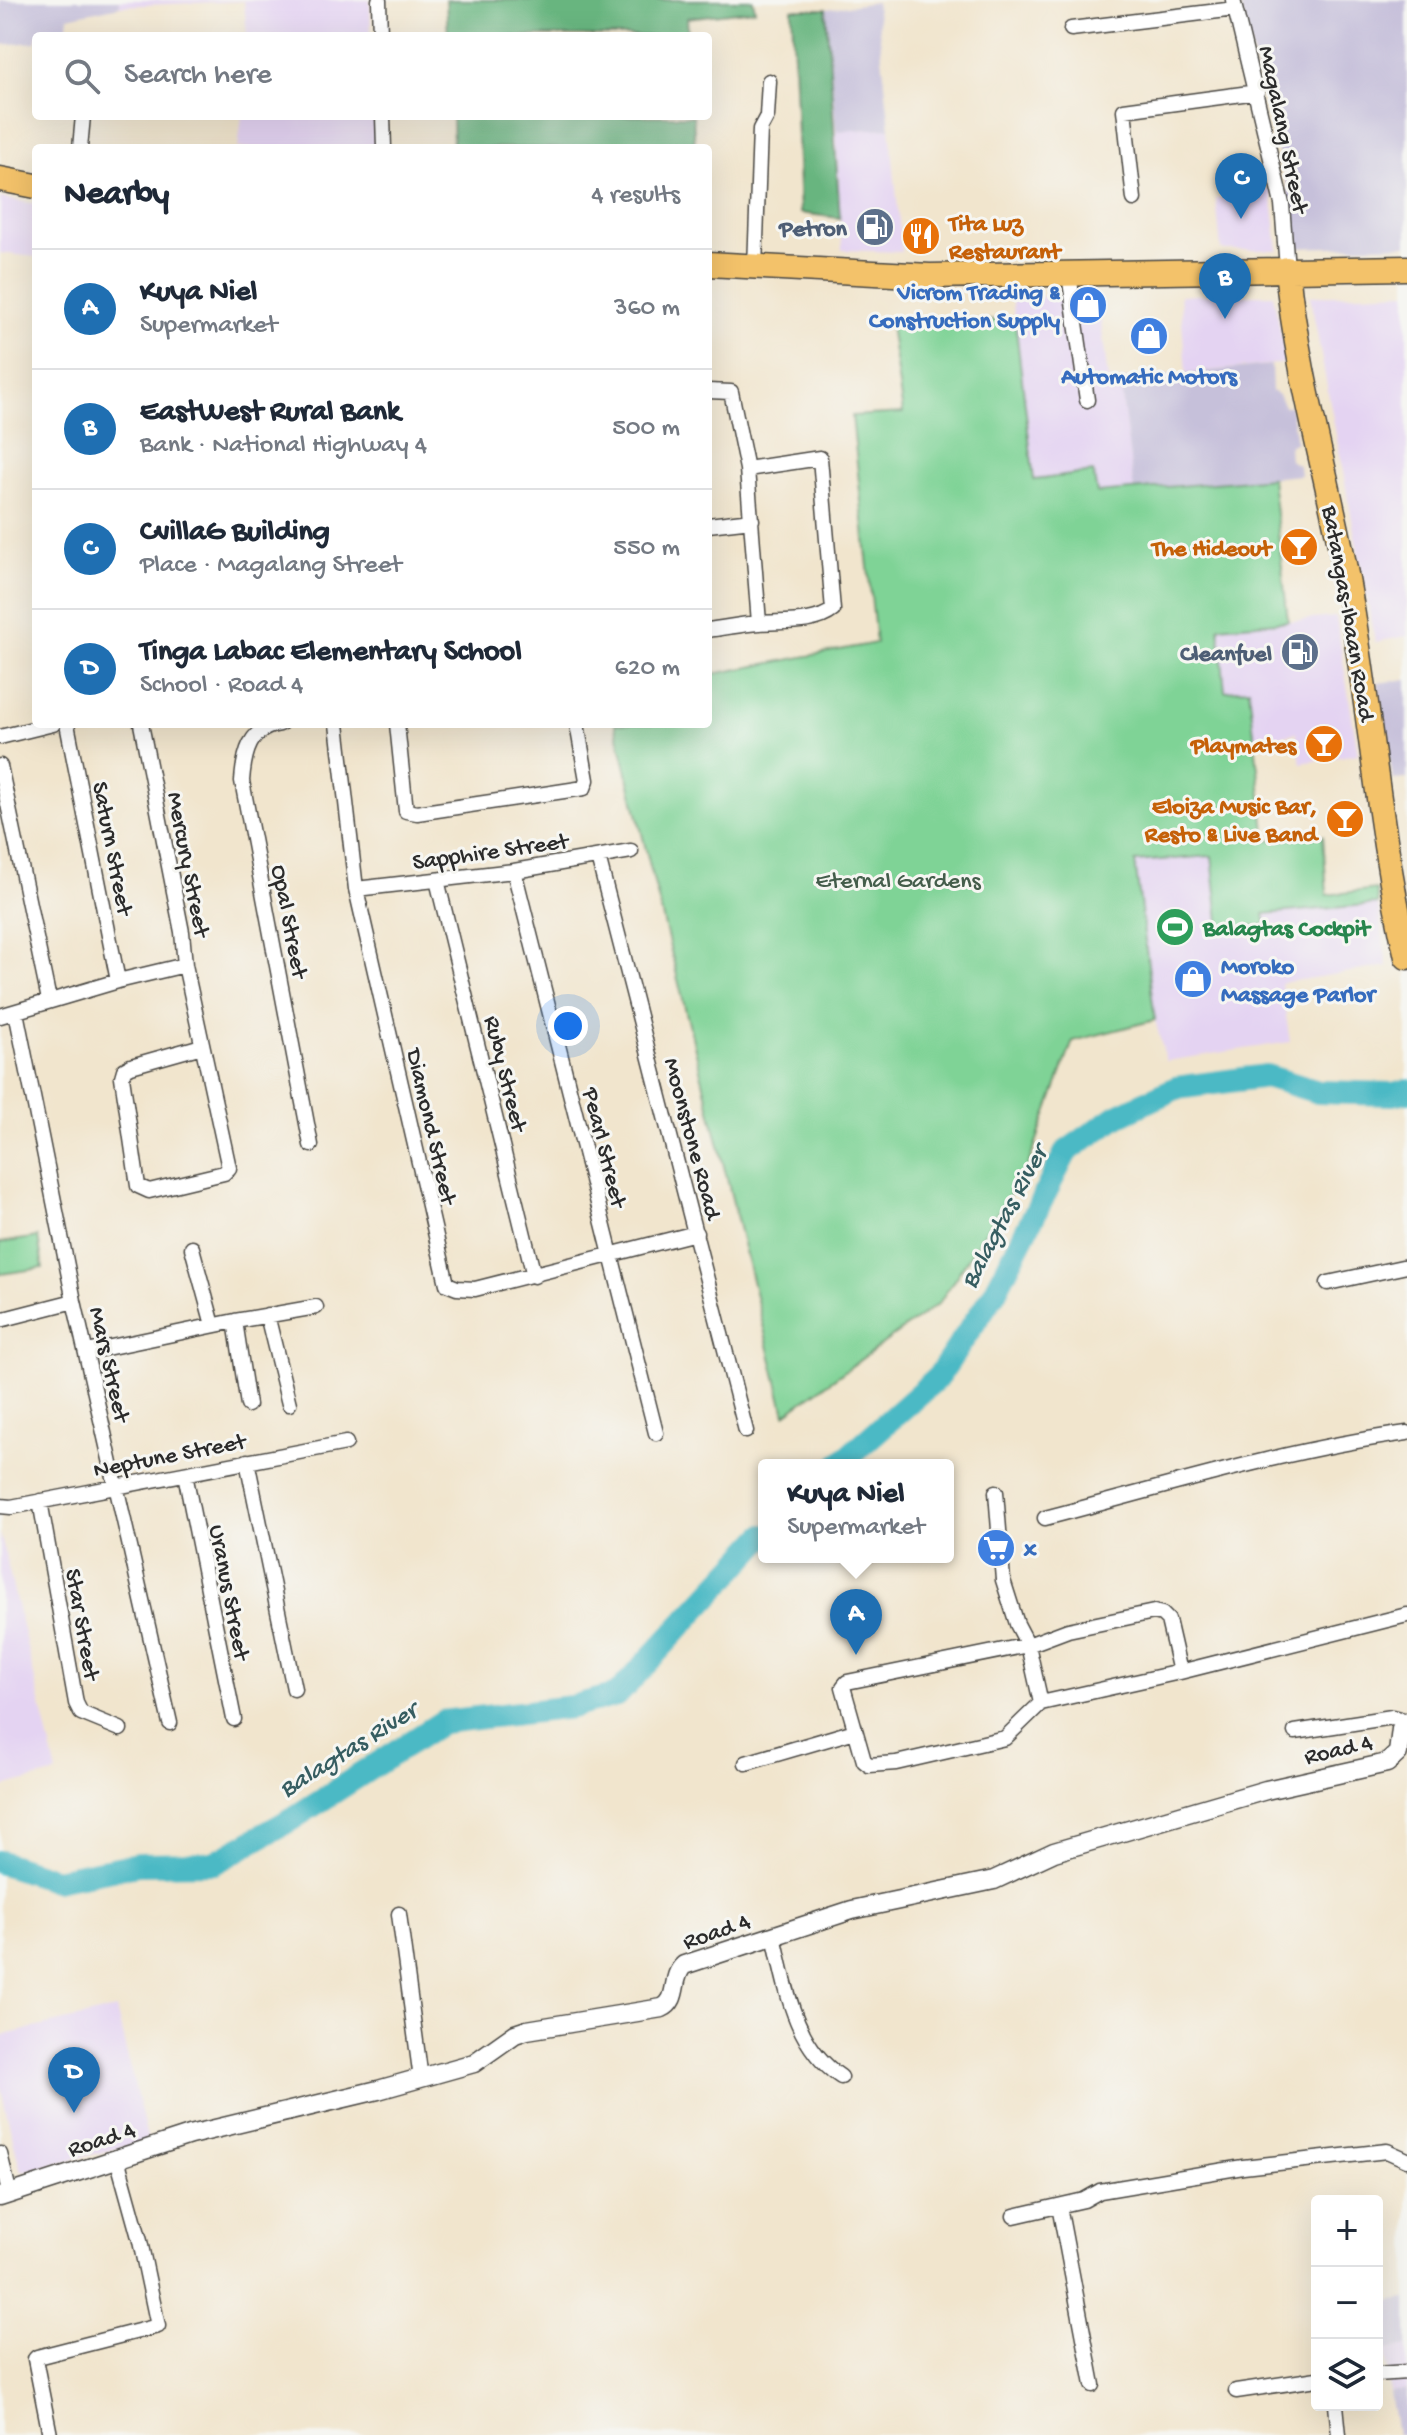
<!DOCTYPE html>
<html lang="en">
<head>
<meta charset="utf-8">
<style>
  :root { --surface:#fff; --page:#f6f6f7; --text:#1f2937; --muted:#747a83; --line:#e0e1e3; --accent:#1f6fb2 }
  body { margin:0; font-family:"Gochi Hand",sans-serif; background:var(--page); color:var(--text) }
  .controls { position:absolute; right:24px; bottom:24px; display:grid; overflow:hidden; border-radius:8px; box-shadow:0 8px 32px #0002 }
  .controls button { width:72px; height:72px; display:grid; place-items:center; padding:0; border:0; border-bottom:2px solid var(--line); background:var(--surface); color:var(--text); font:40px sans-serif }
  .you { position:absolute; left:568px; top:1026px; width:28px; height:28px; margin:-20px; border:6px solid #fff; border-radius:50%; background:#1a73e8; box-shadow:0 0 0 12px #1a73e833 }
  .badge { display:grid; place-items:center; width:52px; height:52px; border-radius:50%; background:var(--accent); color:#fff; font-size:26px; font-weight:700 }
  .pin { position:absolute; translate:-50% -66px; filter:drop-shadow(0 2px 4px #0008) }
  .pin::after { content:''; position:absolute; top:42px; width:28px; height:24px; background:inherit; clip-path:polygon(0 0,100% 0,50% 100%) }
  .popup { position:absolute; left:758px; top:1459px; width:196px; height:104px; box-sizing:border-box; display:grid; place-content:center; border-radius:8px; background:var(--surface); filter:drop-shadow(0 2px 6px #0005); font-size:26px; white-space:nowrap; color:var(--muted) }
  .popup b { font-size:30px; color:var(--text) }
  .popup::after { content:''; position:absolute; left:50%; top:100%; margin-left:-16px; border:16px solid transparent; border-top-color:var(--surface) }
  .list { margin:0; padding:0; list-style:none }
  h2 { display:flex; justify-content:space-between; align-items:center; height:104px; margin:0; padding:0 32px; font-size:34px }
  h2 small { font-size:26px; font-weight:400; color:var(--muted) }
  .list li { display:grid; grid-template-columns:52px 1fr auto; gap:24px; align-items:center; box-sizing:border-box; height:120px; padding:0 32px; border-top:2px solid var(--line) }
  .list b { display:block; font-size:30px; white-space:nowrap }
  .list p { margin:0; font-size:26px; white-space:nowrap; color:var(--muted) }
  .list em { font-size:26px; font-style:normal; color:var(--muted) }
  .icon { flex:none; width:44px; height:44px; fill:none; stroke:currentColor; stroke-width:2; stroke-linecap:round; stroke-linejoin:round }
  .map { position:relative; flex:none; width:1407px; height:2435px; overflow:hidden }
  .search { position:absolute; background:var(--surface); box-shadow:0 8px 32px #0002; left:32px; top:32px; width:680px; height:88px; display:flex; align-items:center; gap:20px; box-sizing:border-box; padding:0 28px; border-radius:8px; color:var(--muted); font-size:30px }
  .panel { position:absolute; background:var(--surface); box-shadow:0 8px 32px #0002; left:32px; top:144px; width:680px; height:584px; border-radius:8px }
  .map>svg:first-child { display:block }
  .built { fill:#e4d3f2 }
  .industrial { fill:#c6c0da }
  .green { fill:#7fd396; stroke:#557f60; stroke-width:2 }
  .forest { fill:#67b57f; stroke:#497055; stroke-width:2 }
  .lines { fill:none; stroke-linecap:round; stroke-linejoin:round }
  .river { stroke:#4bb9c5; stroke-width:24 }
  .minor-casing { stroke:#494743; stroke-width:17 }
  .tertiary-casing { stroke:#494743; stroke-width:21 }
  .primary-casing { stroke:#494743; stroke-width:27 }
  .minor { stroke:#fff; stroke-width:14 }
  .tertiary { stroke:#fff; stroke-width:18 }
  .primary { stroke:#f3c26a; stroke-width:24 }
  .labels { text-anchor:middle; stroke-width:6; stroke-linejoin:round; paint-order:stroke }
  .street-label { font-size:24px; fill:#2b2b2b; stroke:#f6f6f2 }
  .food-label { font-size:24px; font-weight:bold; fill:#c56008; stroke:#f6f6f2; text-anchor:end }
  .service-label { font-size:24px; font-weight:bold; fill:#4e5e75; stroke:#f6f6f2; text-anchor:end }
  .shop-label { font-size:24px; font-weight:bold; fill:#366cbe; stroke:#f6f6f2; text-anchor:start }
  .park-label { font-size:24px; fill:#445d4b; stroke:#f6f6f2 }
  .leisure-label { font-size:24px; font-weight:bold; fill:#27864d; stroke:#f6f6f2; text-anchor:start }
  .water-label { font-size:26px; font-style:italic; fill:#365d61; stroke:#f6f6f2 }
</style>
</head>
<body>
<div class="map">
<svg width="1407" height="2435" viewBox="0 0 1407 2435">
  <rect width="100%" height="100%" fill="#f6f6f2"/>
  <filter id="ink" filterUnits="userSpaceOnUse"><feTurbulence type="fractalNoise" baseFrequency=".0125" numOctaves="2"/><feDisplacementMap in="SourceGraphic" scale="16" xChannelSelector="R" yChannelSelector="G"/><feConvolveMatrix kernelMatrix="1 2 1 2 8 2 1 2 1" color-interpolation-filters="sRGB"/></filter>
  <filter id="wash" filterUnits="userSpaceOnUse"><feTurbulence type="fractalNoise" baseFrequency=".006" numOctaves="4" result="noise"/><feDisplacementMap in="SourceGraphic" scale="32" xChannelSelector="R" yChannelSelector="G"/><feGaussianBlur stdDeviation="1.8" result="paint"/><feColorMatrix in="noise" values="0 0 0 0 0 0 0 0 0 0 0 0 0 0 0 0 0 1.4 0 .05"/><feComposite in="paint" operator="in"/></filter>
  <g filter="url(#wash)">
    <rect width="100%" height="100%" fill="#f1e5cd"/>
    <path class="built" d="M 119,0 L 370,0 L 371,36 L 247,36 L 244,1 L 120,6 Z
      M 242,116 L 375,116 L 376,148 L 238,148 Z
      M 890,128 L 902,252 L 842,250 L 836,131 Z
      M 1271,189 L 1278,250 L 1221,250 L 1216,199 Z
      M 0,198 L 36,204 L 36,257 L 0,253 Z
      M 1407,292 L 1407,636 L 1375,642 L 1310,296 Z
      M 1180,295 L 1273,295 L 1287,363 L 1186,373 Z
      M 1098,296 L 1108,380 L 1120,380 L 1134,491 L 1096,493 L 1093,472 L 1033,480 L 1012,297 Z
      M 1336,617 L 1358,754 L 1301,763 L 1296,733 L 1255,739 L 1249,689 L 1225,692 L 1219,627 Z
      M 1212,856 L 1221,929 L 1265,924 L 1263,914 L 1378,904 L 1387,966 L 1281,983 L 1290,1042 L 1166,1061 L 1155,1020 L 1135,862 Z
      M 0,1533 L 57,1773 L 2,1787 L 0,1778 Z
      M 116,2009 L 148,2141 L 21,2172 L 0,2085 L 0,2036 Z
      M 1407,2346 L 1407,2390 L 1390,2393 L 1386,2350 Z"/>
    <path class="industrial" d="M 0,0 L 119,0 L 120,6 L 68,17 L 66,36 L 36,36 L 36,42 L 0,45 Z
      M 1239,0 L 1407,0 L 1407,245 L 1292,248 L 1287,186 Z
      M 876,2 L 890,128 L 836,131 L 826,9 Z
      M 1271,365 L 1272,391 L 1278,395 L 1284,406 L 1290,406 L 1296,442 L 1289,446 L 1290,460 L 1299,466 L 1300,475 L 1134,491 L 1120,380 Z
      M 1407,679 L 1407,779 L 1393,780 L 1378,683 Z
      M 1407,2298 L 1407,2346 L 1386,2350 L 1380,2302 Z
      M 1407,2390 L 1407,2435 L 1397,2435 L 1390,2393 Z"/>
    <path class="green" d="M 889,319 L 1015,321 L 1034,480 L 1093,472 L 1097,493 L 1272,478 L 1288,621 L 1219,627 L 1225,691 L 1249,689 L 1266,840 L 1323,836 L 1327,895 L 1376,889 L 1378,904 L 1264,914 L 1266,925 L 1220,930 L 1212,856 L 1135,862 L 1155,1020 L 1073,1041 L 1027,1168 L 939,1303 L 785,1414 L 615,724 L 708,724 L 708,675 L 876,643 L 852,416 L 903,413 Z
      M 38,1237 L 43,1268 L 0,1274 L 0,1243 Z"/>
    <path class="forest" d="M 446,0 L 753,0 L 755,10 L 687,18 L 688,36 L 448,36 Z
      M 792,9 L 826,9 L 840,218 L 800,213 Z
      M 452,116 L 693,116 L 695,148 L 453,148 Z"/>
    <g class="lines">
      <path class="river" d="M 839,1465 L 938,1377 L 995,1292 L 1066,1152 L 1117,1116 L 1176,1088 L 1266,1076 L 1318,1092 L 1393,1094 L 1407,1091
        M 0,1862 L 55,1880 L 138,1864 L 214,1863 L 292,1819 L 442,1722 L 571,1707 L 617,1695 L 764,1536"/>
    </g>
  </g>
  <g filter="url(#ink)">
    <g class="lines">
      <defs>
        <path id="minor" d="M 379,0 L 380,36
          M 1233,0 L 1282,204 L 1287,269
          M 1071,29 L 1235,9
          M 383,116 L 384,148
          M 80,148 L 83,116
          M 1134,199 L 1124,110 L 1257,92
          M 755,268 L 760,129 L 767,116 L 769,81
          M 1069,274 L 1087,400
          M 708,391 L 731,392 L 747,469 L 759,623
          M 708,525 L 752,520
          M 708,630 C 725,628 742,624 759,623 C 782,621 814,625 833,610 L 820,458 L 747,469
          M 67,724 L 118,981
          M 280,724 C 249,728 244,754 242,781 L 311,1145
          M 337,724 L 356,889 L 447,1284 L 457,1288 L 475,1289 L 696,1233
          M 397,724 L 406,811 L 417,813 L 584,788 L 587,780 L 577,724
          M 0,737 L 53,724
          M 0,766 L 49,1000
          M 598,857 L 746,1431
          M 514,871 L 656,1433
          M 437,880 L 534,1276
          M 356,889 L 514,871 L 631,851
          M 185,965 L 229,1168 L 224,1173 L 149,1191 L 138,1186 L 122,1077 L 124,1070 L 131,1066 L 202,1046
          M 16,1012 L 74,1301 L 170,1723
          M 0,1016 L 118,981 L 185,965 L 182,932 L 141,724
          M 192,1248 L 213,1325
          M 1328,1283 L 1407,1266
          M 267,1315 L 289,1404
          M 0,1320 L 74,1301
          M 235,1321 L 248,1405
          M 87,1352 L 235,1321 L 316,1307
          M 247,1461 L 294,1689
          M 185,1474 L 234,1719
          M 996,1492 L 1003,1580 L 1017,1624 L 1028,1645 L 1041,1703
          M 40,1501 L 76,1703 L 81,1713 L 120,1729
          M 0,1506 L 11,1507 L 346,1443
          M 1045,1518 C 1165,1487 1283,1450 1407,1433
          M 1180,1672 L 1168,1620 L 1162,1614 L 1154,1612 L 1068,1630 L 1028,1645 L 847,1682 L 843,1687 L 864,1761 L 869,1765 L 896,1763 L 1005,1738 L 1041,1703 L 1180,1672 L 1407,1615
          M 1295,1732 L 1392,1717 L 1407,1721
          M 746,1763 L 855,1731
          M 399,1914 L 421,2079
          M 774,1936 C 786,1987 794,2046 841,2077
          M 0,2154 L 10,2195
          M 1059,2206 L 1093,2385
          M 1014,2216 L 1084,2200 L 1100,2191 L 1243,2167 L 1387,2151 L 1407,2160
          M 1377,2374 L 1407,2372
          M 1236,2391 L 1317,2379
          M 1336,2405 L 1339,2435
          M 50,2435 L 35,2359 L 37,2357 L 158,2326 L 140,2241 L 117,2158"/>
        <path id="tertiary" d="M 0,2197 L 190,2135 L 378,2090 L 474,2063 L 515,2034 L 527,2030 L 662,2008 C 680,2000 670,1977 684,1965 L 852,1910 L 994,1880 L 1054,1852 L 1266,1790 L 1387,1763 L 1398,1753 L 1401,1729 L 1407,1724"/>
        <path id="primary" d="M 0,179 L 36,186
          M 708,264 L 930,276 L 1407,268
          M 1287,269 C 1297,376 1329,480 1348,585 C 1370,709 1379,835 1407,957"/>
      </defs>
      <use href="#minor" class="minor-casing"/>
      <use href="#tertiary" class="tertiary-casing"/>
      <use href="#primary" class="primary-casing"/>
      <use href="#minor" class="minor"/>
      <use href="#tertiary" class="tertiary"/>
      <use href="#primary" class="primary"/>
    </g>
  </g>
  <defs>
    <symbol id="fuel-disc" viewBox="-11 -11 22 22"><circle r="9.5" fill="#5c6f8a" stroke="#f6f6f2"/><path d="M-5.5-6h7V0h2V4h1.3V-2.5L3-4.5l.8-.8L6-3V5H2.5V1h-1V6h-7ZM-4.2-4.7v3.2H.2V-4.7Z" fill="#fff"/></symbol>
    <symbol id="restaurant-disc" viewBox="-11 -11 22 22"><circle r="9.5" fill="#e8710a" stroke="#f6f6f2"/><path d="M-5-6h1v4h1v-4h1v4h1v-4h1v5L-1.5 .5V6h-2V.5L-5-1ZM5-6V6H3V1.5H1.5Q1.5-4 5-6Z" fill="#fff"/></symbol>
    <symbol id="shop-disc" viewBox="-11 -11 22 22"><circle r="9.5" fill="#3f7fe0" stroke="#f6f6f2"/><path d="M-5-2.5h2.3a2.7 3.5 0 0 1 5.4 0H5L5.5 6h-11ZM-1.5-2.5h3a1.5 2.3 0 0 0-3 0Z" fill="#fff"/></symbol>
    <symbol id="bar-disc" viewBox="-11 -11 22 22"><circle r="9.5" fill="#e8710a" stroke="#f6f6f2"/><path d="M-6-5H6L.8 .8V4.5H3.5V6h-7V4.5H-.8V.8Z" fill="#fff"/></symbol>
    <symbol id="stadium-disc" viewBox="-11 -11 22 22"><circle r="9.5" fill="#2e9e5b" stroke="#f6f6f2"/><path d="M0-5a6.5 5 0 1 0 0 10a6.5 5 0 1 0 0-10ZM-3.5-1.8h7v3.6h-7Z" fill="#fff"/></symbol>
    <symbol id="supermarket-disc" viewBox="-11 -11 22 22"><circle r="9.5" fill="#3f7fe0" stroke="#f6f6f2"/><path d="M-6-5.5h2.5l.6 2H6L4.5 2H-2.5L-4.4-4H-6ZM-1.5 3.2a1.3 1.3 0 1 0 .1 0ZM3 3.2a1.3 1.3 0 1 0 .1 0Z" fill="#fff"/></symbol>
  </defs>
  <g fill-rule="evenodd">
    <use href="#fuel-disc" x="853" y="205" width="44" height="44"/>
    <use href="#restaurant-disc" x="899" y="214" width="44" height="44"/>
    <use href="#shop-disc" x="1066" y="283" width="44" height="44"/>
    <use href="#shop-disc" x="1127" y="314" width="44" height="44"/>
    <use href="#bar-disc" x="1277" y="525" width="44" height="44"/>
    <use href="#fuel-disc" x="1278" y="630" width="44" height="44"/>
    <use href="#bar-disc" x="1302" y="722" width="44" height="44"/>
    <use href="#bar-disc" x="1323" y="797" width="44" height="44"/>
    <use href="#stadium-disc" x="1153" y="905" width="44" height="44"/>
    <use href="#shop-disc" x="1171" y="957" width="44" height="44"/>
    <use href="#supermarket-disc" x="974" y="1526" width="44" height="44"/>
  </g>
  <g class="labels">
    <g class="street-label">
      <text transform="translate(1285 129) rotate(78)" y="8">Magalang Street</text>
      <text transform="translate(1350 613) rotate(80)" y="8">Batangas-Ibaan Road</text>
      <text transform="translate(114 848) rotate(79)" y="8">Saturn Street</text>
      <text transform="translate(490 850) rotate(-8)" y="8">Sapphire Street</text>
      <text transform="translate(190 864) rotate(79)" y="8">Mercury Street</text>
      <text transform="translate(291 921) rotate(79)" y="8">Opal Street</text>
      <text transform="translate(507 1073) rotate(76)" y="8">Ruby Street</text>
      <text transform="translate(433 1126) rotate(77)" y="8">Diamond Street</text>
      <text transform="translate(694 1138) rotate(75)" y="8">Moonstone Road</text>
      <text transform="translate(606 1147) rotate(76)" y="8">Pearl Street</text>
      <text transform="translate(111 1364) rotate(77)" y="8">Mars Street</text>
      <text transform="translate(169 1454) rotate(-11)" y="8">Neptune Street</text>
      <text transform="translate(231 1592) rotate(79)" y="8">Uranus Street</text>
      <text transform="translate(84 1624) rotate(80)" y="8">Star Street</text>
      <text transform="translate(1338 1748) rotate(-13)" y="8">Road 4</text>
      <text transform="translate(716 1930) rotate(-19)" y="8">Road 4</text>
      <text transform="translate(101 2138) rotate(-18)" y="8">Road 4</text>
    </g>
    <g class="food-label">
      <text x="949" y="230" text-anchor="start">Tita Luz<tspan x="949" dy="28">Restaurant</tspan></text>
      <text x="1271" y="555">The Hideout</text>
      <text x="1296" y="752">Playmates</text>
      <text x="1317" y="813">Eloiza Music Bar,<tspan x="1317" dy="28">Resto &amp; Live Band</tspan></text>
    </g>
    <g class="service-label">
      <text x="847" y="235">Petron</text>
      <text x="1272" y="660">Cleanfuel</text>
    </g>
    <g class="shop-label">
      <text x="1060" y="299" text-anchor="end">Vicrom Trading &amp;<tspan x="1060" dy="28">Construction Supply</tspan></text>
      <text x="1149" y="383" text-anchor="middle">Automatic Motors</text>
      <text x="1221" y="973">Moroko<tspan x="1221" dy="28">Massage Parlor</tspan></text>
      <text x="1024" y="1556">x</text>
    </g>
    <g class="park-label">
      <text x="898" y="887">Eternal Gardens</text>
    </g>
    <g class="leisure-label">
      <text x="1203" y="935">Balagtas Cockpit</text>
    </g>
    <g class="water-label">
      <text transform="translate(1002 1216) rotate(-62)" y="9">Balagtas River</text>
      <text transform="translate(347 1748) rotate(-32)" y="9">Balagtas River</text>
    </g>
  </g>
</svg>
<div class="controls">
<button>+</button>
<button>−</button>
<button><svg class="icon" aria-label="layers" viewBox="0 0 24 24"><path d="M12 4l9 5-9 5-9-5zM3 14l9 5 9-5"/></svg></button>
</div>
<div class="you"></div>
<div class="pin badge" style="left:856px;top:1655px">A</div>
<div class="popup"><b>Kuya Niel</b>Supermarket</div>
<div class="pin badge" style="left:1225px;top:319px">B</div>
<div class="pin badge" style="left:1241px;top:219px">C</div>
<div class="pin badge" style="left:74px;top:2113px">D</div>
<div class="search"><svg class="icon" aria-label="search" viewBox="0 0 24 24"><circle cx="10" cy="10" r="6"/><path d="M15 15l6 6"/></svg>Search here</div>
<section class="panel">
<h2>Nearby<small>4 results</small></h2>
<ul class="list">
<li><span class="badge">A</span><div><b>Kuya Niel</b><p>Supermarket</p></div><em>360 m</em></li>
<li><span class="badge">B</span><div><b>EastWest Rural Bank</b><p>Bank · National Highway 4</p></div><em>500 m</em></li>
<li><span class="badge">C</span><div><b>CvillaG Building</b><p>Place · Magalang Street</p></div><em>550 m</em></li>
<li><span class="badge">D</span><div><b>Tinga Labac Elementary School</b><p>School · Road 4</p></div><em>620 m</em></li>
</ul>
</section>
</div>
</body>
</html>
